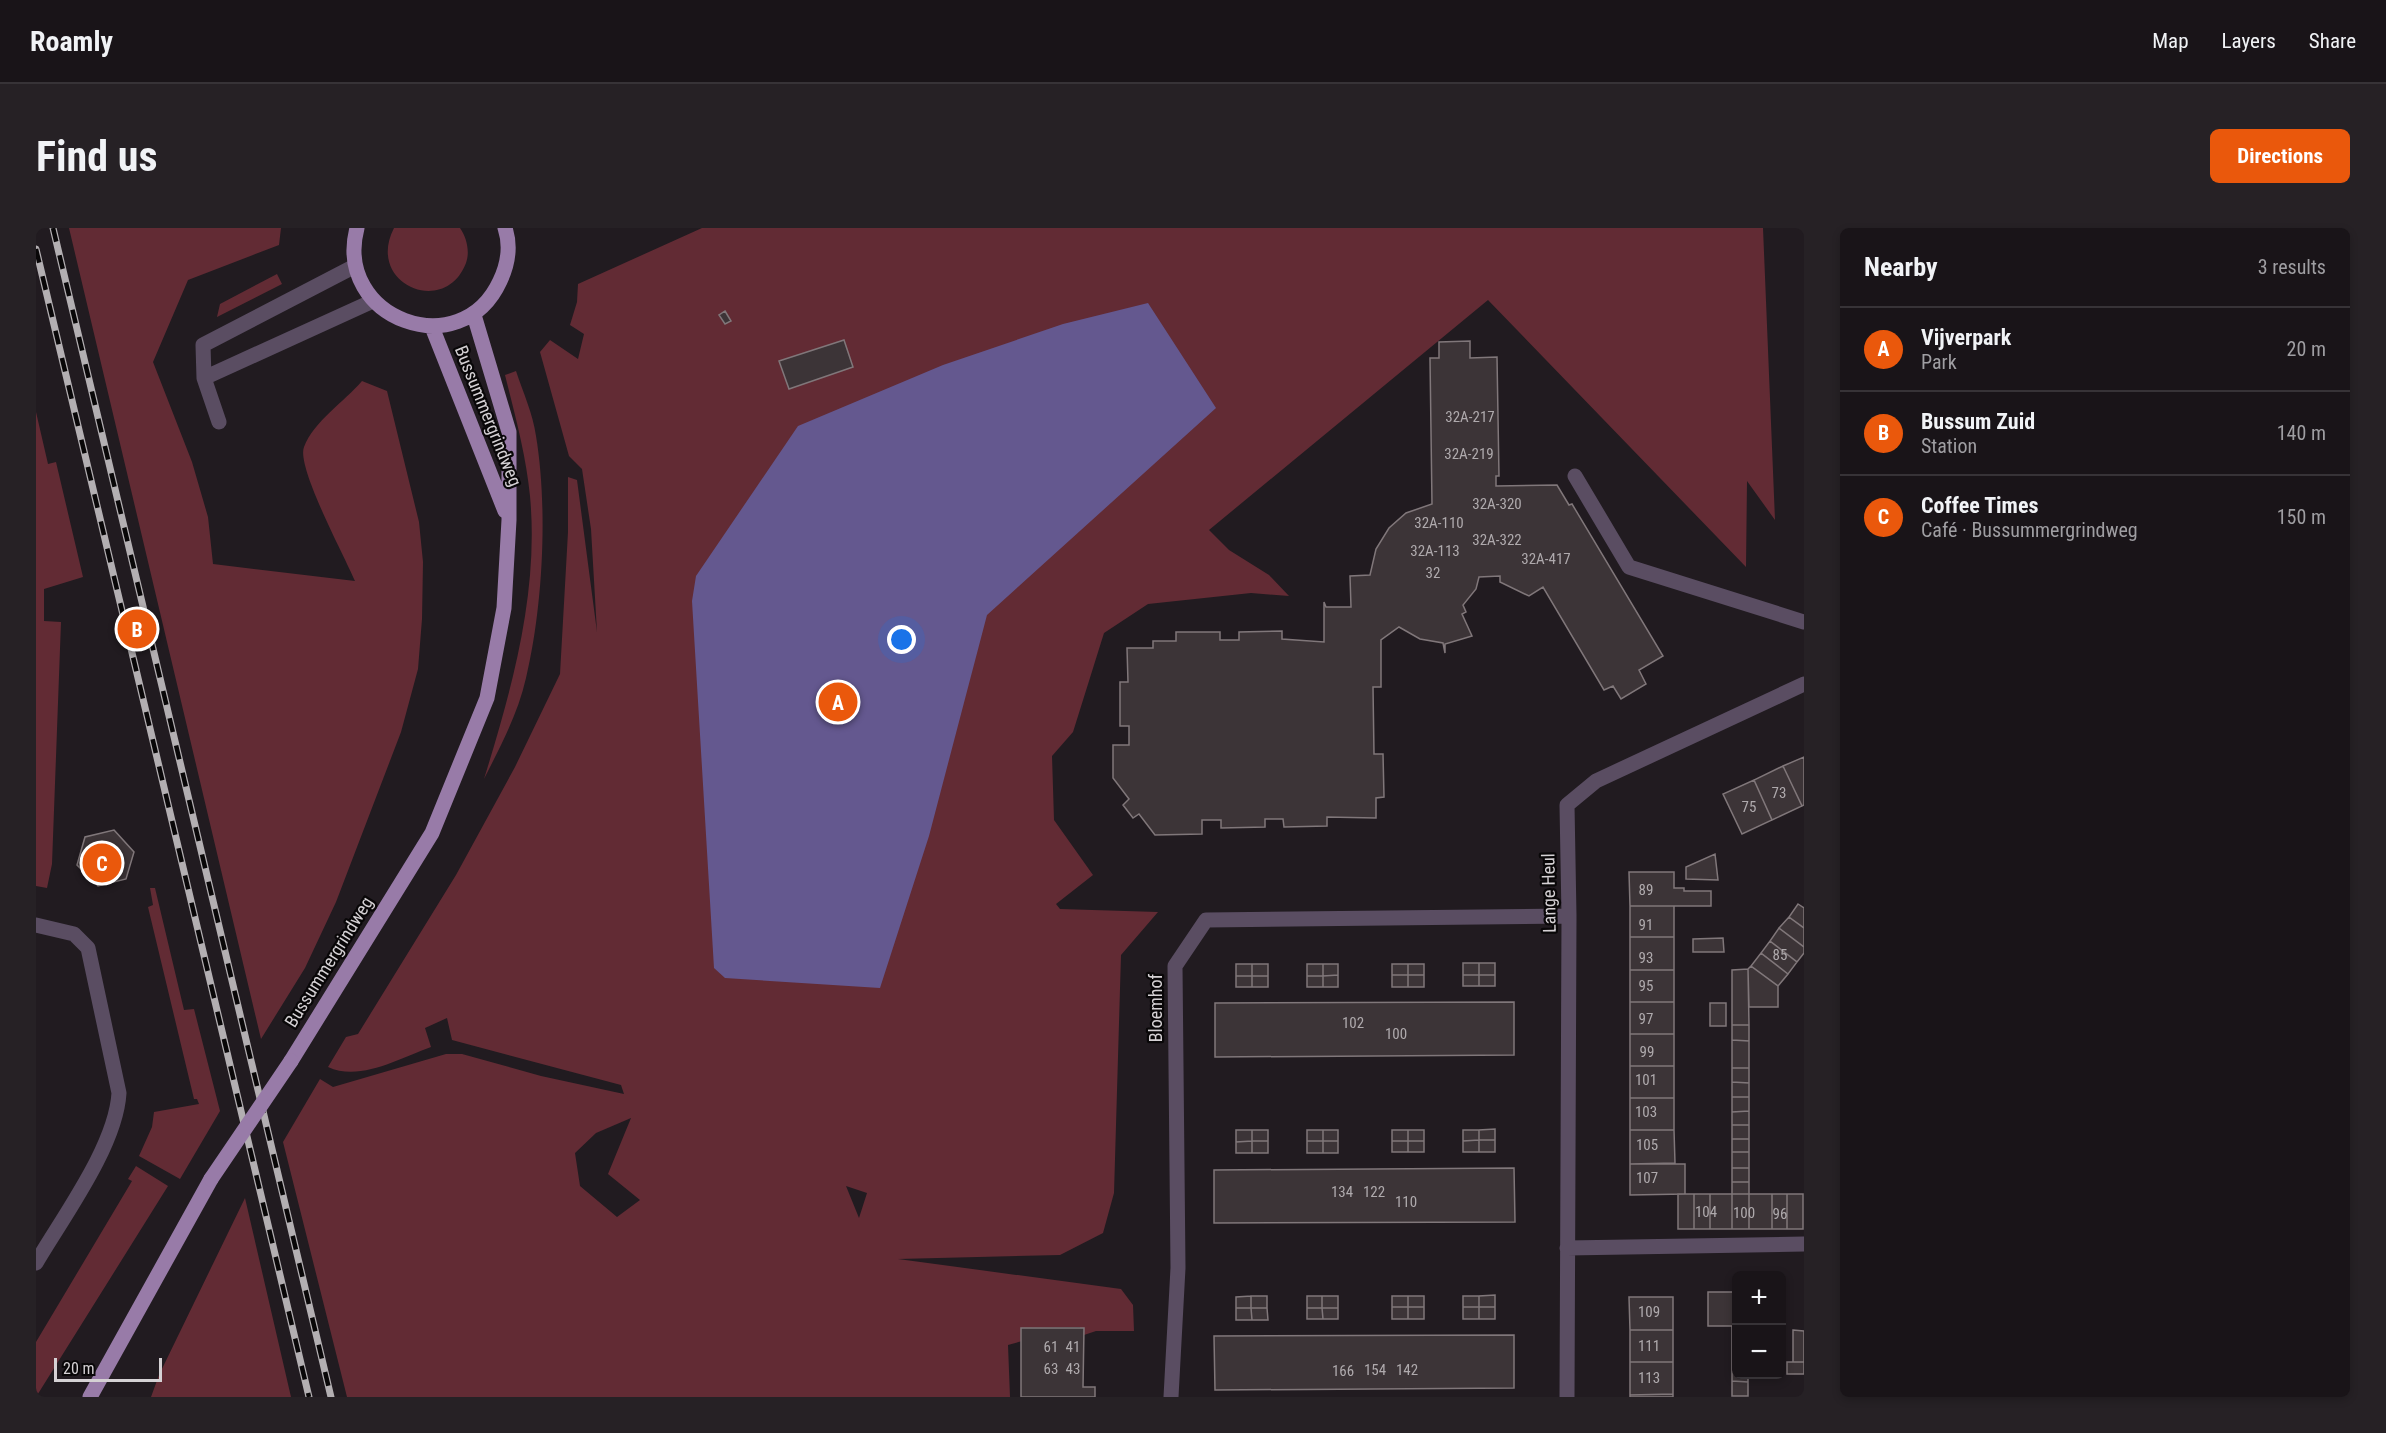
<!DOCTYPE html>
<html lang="en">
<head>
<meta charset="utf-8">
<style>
  :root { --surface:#191418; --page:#262125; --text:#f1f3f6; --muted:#9f9ea2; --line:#373337; --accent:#ea580c }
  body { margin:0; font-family:"Roboto Condensed",sans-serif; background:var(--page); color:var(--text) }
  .controls { position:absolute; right:18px; bottom:18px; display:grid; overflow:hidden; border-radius:9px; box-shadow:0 3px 9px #0003 }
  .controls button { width:54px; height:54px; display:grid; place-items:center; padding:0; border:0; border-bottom:2px solid var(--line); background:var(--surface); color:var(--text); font:30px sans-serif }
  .scale { position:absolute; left:18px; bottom:15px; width:108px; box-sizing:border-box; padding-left:6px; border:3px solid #d5d1d4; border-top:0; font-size:16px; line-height:21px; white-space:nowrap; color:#d5d1d4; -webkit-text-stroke:4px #090708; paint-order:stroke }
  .you { position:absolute; left:866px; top:412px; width:21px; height:21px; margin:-15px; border:4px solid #fff; border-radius:50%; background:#1a73e8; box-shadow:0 0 0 9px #1a73e833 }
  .badge { display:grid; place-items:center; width:39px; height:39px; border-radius:50%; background:var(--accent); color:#fff; font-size:20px; font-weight:700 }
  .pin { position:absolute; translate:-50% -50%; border:3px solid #fff; box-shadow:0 2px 6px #0006 }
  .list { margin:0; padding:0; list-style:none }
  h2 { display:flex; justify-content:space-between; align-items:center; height:78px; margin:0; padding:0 24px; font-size:26px }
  h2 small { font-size:20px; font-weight:400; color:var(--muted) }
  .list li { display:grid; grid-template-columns:39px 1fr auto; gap:18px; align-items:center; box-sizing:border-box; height:84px; padding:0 24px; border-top:2px solid var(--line) }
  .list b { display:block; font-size:22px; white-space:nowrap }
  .list p { margin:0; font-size:20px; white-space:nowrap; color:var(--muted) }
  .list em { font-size:20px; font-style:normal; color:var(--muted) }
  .map { position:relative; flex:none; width:1768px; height:1169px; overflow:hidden; border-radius:9px }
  header { display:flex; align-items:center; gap:36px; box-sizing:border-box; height:84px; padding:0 30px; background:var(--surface); border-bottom:2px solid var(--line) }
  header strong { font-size:28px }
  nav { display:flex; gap:33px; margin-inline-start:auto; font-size:21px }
  .intro { display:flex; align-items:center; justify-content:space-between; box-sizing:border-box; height:144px; padding:0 36px }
  h1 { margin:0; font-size:42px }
  .button { padding:15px 27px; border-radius:9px; background:var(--accent); color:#fff; font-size:21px; font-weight:700 }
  main { display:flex; gap:36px; padding:0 36px }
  aside { flex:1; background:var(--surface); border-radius:9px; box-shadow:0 3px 9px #0003 }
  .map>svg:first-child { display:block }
  .green { fill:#622b34; fill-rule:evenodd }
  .water { fill:#64588f }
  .building { fill:#3c3437; stroke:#80777a; stroke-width:1.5 }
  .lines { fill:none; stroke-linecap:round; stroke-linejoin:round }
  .service { stroke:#5a4d62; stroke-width:15 }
  .minor { stroke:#5a4d62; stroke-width:15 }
  .primary { stroke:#987ba8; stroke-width:15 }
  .rail-casing { stroke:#b3afb2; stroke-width:7 }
  .rail { stroke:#090708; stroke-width:4.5; stroke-dasharray:14; stroke-linecap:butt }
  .primary-bridge { stroke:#987ba8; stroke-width:15 }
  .labels { text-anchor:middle; stroke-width:4.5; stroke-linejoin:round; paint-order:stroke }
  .number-label { font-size:15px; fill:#afaaad }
  .street-label { font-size:18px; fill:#d5d1d4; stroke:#090708 }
</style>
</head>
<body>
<header>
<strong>Roamly</strong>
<nav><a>Map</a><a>Layers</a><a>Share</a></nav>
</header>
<div class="intro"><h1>Find us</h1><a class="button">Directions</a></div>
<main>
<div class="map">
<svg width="1768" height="1169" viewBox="0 0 1768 1169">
  <rect width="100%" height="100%" fill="#211b20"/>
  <path class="green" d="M 33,0 L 245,0 L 243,17 L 152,52 L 117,134 L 156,234 L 172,289 L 177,336 L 319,353 C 309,329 260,239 268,219 C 278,193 308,174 326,153 L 351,163 L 383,294 L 387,334 L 386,391 L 382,441 L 365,504 L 300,674 L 269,740 L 225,811 Z
    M 358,0 L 424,0 C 431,10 434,24 430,35 C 409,90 329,56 358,0 Z
    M 666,0 L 1727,0 L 1739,292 L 1711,253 L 1710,339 L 1452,72 L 1173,302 L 1193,322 L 1233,347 L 1253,368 L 1215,365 L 1112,376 L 1068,405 L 1037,504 L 1016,528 L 1018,592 L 1057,647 L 1020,676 L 1024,681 L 1122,684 L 1085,727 L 1078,965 L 1067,1005 L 1024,1027 L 862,1031 L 1085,1061 L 1097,1077 L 1098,1103 L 1060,1103 L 1045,1108 L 1044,1099 L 986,1100 L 986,1113 L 972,1117 L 974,1169 L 311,1169 L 247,914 L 284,851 L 297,859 L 410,826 L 426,826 L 505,848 L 588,866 L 585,857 L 416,812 L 411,790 L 389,800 L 395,819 C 364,830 324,854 292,839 L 310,809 L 322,806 L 420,647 L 479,539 L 524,446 L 532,304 L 532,249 L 541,252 L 561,404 L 555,301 L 546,241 L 533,228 L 504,124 L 514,112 L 542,131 L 548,106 L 534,97 L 541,74 L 542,56 ZM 595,890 L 572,946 L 604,972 L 581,989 L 544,958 L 539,925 L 560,905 ZM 810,958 L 831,965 L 823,990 Z
    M 241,46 L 246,56 L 181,89 L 184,76 Z
    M 480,143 C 487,164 497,186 500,208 C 512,280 507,379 490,450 C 482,486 464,519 448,551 C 476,460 503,365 494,268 C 490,227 479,187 469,147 Z
    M 0,184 L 12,236 L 20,234 L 47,349 L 8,361 L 8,393 L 25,394 L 16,636 L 11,660 L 0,658 Z
    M 114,660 L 119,660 L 148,782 L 158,781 L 184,883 L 144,951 L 103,928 L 116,899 L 118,884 L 163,876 L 161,871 L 158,871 L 112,679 L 117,677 Z
    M 100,938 L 132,958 L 0,1169 L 0,1114 L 96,953 L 92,951 Z
    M 209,970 L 255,1169 L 115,1169 L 123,1147 Z"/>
  <path class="water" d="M 1112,75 L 1180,180 L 951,387 L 893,608 L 844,760 L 689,750 L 678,740 L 656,373 L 660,348 L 762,198 L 907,137 L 1027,96 Z"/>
  <path class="building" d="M 689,83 L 695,93 L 689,96 L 683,87 Z
    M 808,112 L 817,139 L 753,161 L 743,133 Z
    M 1434,113 L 1434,130 L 1461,129 L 1463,248 L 1460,248 L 1460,258 L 1521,257 L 1533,277 L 1536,276 L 1627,428 L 1603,442 L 1610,456 L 1585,471 L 1577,458 L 1568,462 L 1507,359 L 1493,368 L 1464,354 L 1464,348 L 1443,349 L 1440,361 L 1427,377 L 1430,384 L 1426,386 L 1436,408 L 1409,416 L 1409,425 L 1407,415 L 1384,411 L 1363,399 L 1345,412 L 1345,459 L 1337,459 L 1338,526 L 1347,526 L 1348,569 L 1340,570 L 1340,590 L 1291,589 L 1291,598 L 1248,599 L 1247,591 L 1229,591 L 1229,599 L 1185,600 L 1185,592 L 1166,592 L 1166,606 L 1119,607 L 1103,586 L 1097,590 L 1087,577 L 1093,571 L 1077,550 L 1077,517 L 1093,517 L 1093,498 L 1084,498 L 1084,454 L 1092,454 L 1091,420 L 1117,420 L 1117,413 L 1140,413 L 1140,404 L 1184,404 L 1184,412 L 1203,412 L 1203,404 L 1246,403 L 1246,411 L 1288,414 L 1288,374 L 1290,379 L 1315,379 L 1314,348 L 1334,347 L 1340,321 L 1353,300 L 1370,285 L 1396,276 L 1394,130 L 1403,130 L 1403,114 Z
    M 1768,529 L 1768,577 L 1766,578 L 1747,538 Z
    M 1747,538 L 1766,578 L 1736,592 L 1718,552 Z
    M 1718,552 L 1736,592 L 1706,606 L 1687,566 Z
    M 78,602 L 98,624 L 90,651 L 62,658 L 41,637 L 49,609 Z
    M 1679,626 L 1682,652 L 1650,651 L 1650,639 Z
    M 1593,644 L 1638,644 L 1638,660 L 1648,660 L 1648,663 L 1675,663 L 1675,678 L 1594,678 Z
    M 1762,676 L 1768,680 L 1768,700 L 1753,689 Z
    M 1594,678 L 1638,678 L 1638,709 L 1594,709 Z
    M 1753,689 L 1768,700 L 1768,719 L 1743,700 Z
    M 1743,700 L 1768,719 L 1768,725 L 1761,734 L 1734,713 Z
    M 1594,709 L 1638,709 L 1638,742 L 1594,742 Z
    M 1687,710 L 1688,724 L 1657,724 L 1657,711 Z
    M 1734,713 L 1761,734 L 1752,746 L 1725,725 Z
    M 1725,725 L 1752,746 L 1742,758 L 1715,738 Z
    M 1427,735 L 1443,735 L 1443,747 L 1427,747 Z
    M 1443,735 L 1459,735 L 1459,747 L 1443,747 Z
    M 1200,736 L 1216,736 L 1216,748 L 1200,748 Z
    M 1216,736 L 1232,736 L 1232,748 L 1216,748 Z
    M 1271,736 L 1287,736 L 1287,748 L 1271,748 Z
    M 1287,736 L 1302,736 L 1302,747 L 1287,748 Z
    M 1356,736 L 1372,736 L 1372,747 L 1356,747 Z
    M 1372,736 L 1388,736 L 1388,747 L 1372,747 Z
    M 1715,738 L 1742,758 L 1742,779 L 1713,779 L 1712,741 Z
    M 1712,741 L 1713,797 L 1696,797 L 1696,742 Z
    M 1594,742 L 1638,742 L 1638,774 L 1594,774 Z
    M 1302,747 L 1302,759 L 1287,759 L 1287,748 Z
    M 1356,747 L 1372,747 L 1372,759 L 1356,759 Z
    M 1372,747 L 1388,747 L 1388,759 L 1372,759 Z
    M 1427,747 L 1443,747 L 1443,758 L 1427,758 Z
    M 1443,747 L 1459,747 L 1459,758 L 1443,758 Z
    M 1200,748 L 1216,748 L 1216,759 L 1200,759 Z
    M 1216,748 L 1232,748 L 1232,759 L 1216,759 Z
    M 1271,748 L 1287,748 L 1287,759 L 1271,759 Z
    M 1478,774 L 1478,827 L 1179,829 L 1179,775 Z
    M 1594,774 L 1638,774 L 1638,806 L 1594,806 Z
    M 1674,775 L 1690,775 L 1690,798 L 1674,798 Z
    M 1696,797 L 1713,797 L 1713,813 L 1696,812 Z
    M 1594,806 L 1638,806 L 1638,838 L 1594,838 Z
    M 1696,812 L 1713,813 L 1713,840 L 1696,840 Z
    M 1594,838 L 1638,838 L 1638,870 L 1594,870 Z
    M 1696,840 L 1713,840 L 1713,855 L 1696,854 Z
    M 1696,854 L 1713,855 L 1713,869 L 1696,869 Z
    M 1696,869 L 1713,869 L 1713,883 L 1696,884 Z
    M 1594,870 L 1638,870 L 1638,902 L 1594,902 Z
    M 1713,883 L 1713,897 L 1696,897 L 1696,884 Z
    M 1696,897 L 1713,897 L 1713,911 L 1696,911 Z
    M 1459,901 L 1459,912 L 1443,912 L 1443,902 Z
    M 1200,902 L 1216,902 L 1216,913 L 1200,914 Z
    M 1216,902 L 1232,902 L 1232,913 L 1216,913 Z
    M 1271,902 L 1287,902 L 1287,913 L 1271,913 Z
    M 1287,902 L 1302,902 L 1302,913 L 1287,913 Z
    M 1356,902 L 1372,902 L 1372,913 L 1356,913 Z
    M 1372,902 L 1388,902 L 1388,913 L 1372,913 Z
    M 1427,902 L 1443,902 L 1443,912 L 1427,913 Z
    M 1594,902 L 1638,902 L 1639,935 L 1594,936 Z
    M 1696,911 L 1713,911 L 1713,924 L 1696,924 Z
    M 1443,912 L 1443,924 L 1427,924 L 1427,913 Z
    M 1443,912 L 1459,912 L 1459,924 L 1443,924 Z
    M 1216,913 L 1216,925 L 1200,925 L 1200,914 Z
    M 1216,913 L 1232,913 L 1232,925 L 1216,925 Z
    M 1271,913 L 1287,913 L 1287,925 L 1271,925 Z
    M 1287,913 L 1302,913 L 1302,925 L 1287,925 Z
    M 1356,913 L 1372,913 L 1372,924 L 1356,924 Z
    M 1372,913 L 1388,913 L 1388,924 L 1372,924 Z
    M 1696,924 L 1713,924 L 1713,940 L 1696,940 Z
    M 1594,936 L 1649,936 L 1649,966 L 1594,967 Z
    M 1478,940 L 1479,994 L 1178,995 L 1178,942 Z
    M 1696,940 L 1713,940 L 1713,954 L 1696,954 Z
    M 1696,954 L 1713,954 L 1713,966 L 1696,966 Z
    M 1642,966 L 1658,966 L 1658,1001 L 1642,1001 Z
    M 1658,966 L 1674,966 L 1674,1001 L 1658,1001 Z
    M 1674,966 L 1696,966 L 1696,1001 L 1674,1001 Z
    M 1696,966 L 1713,966 L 1713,1001 L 1696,1001 Z
    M 1713,966 L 1736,966 L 1736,1001 L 1713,1001 Z
    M 1736,966 L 1751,966 L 1751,1001 L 1736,1001 Z
    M 1751,966 L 1767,966 L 1767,1001 L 1751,1001 Z
    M 1672,1064 L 1700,1064 L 1700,1098 L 1672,1098 Z
    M 1459,1067 L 1459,1079 L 1443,1079 L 1443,1068 Z
    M 1215,1068 L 1231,1068 L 1231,1080 L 1215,1080 Z
    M 1215,1068 L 1215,1080 L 1200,1080 L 1200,1069 Z
    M 1271,1068 L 1286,1068 L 1286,1080 L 1271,1080 Z
    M 1286,1068 L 1302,1068 L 1302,1080 L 1286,1080 Z
    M 1356,1068 L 1372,1068 L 1372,1079 L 1356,1079 Z
    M 1372,1068 L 1388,1068 L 1388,1079 L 1372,1079 Z
    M 1427,1068 L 1443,1068 L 1443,1079 L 1427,1079 Z
    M 1593,1069 L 1637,1069 L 1637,1102 L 1594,1102 Z
    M 1356,1079 L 1372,1079 L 1372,1091 L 1356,1091 Z
    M 1372,1079 L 1388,1079 L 1388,1091 L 1372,1091 Z
    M 1427,1079 L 1443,1079 L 1443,1091 L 1427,1091 Z
    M 1443,1079 L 1459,1079 L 1459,1091 L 1443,1091 Z
    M 1200,1080 L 1215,1080 L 1216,1092 L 1200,1092 Z
    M 1215,1080 L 1231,1080 L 1232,1092 L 1216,1092 Z
    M 1271,1080 L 1286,1080 L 1287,1091 L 1271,1091 Z
    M 1286,1080 L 1302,1080 L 1302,1091 L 1287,1091 Z
    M 1696,1098 L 1700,1098 L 1700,1110 L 1696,1110 Z
    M 985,1100 L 1048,1100 L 1047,1159 L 1059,1159 L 1059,1169 L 985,1169 Z
    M 1594,1102 L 1637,1102 L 1637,1134 L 1594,1134 Z
    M 1757,1102 L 1768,1103 L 1768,1134 L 1757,1134 Z
    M 1478,1107 L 1478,1160 L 1179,1162 L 1178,1108 Z
    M 1696,1110 L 1700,1110 L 1700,1125 L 1696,1125 Z
    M 1696,1125 L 1700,1125 L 1700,1139 L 1696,1139 Z
    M 1594,1134 L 1637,1134 L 1637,1166 L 1594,1167 Z
    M 1751,1134 L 1768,1134 L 1768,1146 L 1751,1146 Z
    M 1696,1139 L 1700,1139 L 1700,1146 L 1712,1146 L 1712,1154 L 1696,1153 Z
    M 1696,1153 L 1712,1154 L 1712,1168 L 1696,1168 Z
    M 1637,1166 L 1637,1169 L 1594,1169 L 1594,1167 Z"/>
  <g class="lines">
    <path class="service" d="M 168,150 L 337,73
      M 183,194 L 168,150 L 167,117 L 319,38
      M 1539,248 L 1593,339 L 1768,394
      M 0,697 L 38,706 L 52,720 L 83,865 C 80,918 27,989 0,1035"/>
    <path class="minor" d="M 1531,1020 L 1768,1016
      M 1135,1169 L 1142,1040 L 1139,738 L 1170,692 L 1533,688
      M 1531,1169 L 1533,688 L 1531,577 L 1560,553 L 1768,456"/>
    <path class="primary" d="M 321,0 C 297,91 425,138 464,53 C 472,36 475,18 469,0
      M 396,99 L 469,283
      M 255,833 L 396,605 L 451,470 L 468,380 L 473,292 L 473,204 L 438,87
      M 54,1169 L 175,951"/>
    <defs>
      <path id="rail" d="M 17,0 L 295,1169
        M 0,21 L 273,1169"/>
    </defs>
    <use href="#rail" class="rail-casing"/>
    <use href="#rail" class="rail"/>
    <path class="primary-bridge" d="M 175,951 L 255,833"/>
  </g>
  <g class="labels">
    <g class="number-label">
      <text x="1434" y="194">32A-217</text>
      <text x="1433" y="231">32A-219</text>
      <text x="1461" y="281">32A-320</text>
      <text x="1403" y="300">32A-110</text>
      <text x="1461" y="317">32A-322</text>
      <text x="1399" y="328">32A-113</text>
      <text x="1510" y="336">32A-417</text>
      <text x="1397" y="350">32</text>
      <text x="1743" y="570">73</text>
      <text x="1713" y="584">75</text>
      <text x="1610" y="667">89</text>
      <text x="1610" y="702">91</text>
      <text x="1744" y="732">85</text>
      <text x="1610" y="735">93</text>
      <text x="1610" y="763">95</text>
      <text x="1610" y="796">97</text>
      <text x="1317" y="800">102</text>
      <text x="1360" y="811">100</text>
      <text x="1611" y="829">99</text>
      <text x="1610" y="857">101</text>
      <text x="1610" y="889">103</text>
      <text x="1611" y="922">105</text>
      <text x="1611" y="955">107</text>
      <text x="1306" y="969">134</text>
      <text x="1338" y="969">122</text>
      <text x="1370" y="979">110</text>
      <text x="1670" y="989">104</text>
      <text x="1708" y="990">100</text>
      <text x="1744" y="991">96</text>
      <text x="1613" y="1089">109</text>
      <text x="1613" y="1123">111</text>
      <text x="1015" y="1124">61</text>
      <text x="1037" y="1124">41</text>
      <text x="1015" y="1146">63</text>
      <text x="1037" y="1146">43</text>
      <text x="1339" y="1147">154</text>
      <text x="1371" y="1147">142</text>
      <text x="1307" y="1148">166</text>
      <text x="1613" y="1155">113</text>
    </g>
    <g class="street-label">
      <text transform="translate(452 188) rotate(68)" y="6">Bussummergrindweg</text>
      <text transform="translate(1513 665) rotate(-91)" y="6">Lange Heul</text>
      <text transform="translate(293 734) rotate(-58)" y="6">Bussummergrindweg</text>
      <text transform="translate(1120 780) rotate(-90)" y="6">Bloemhof</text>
    </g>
  </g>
</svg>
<div class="controls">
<button>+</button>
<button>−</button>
</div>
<div class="scale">20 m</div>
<div class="you"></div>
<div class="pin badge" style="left:802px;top:474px">A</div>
<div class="pin badge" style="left:101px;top:401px">B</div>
<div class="pin badge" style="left:66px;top:635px">C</div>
</div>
<aside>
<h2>Nearby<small>3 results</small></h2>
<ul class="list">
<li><span class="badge">A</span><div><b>Vijverpark</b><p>Park</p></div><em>20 m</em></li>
<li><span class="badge">B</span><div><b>Bussum Zuid</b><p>Station</p></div><em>140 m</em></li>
<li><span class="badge">C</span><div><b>Coffee Times</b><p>Café · Bussummergrindweg</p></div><em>150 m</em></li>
</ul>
</aside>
</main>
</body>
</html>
